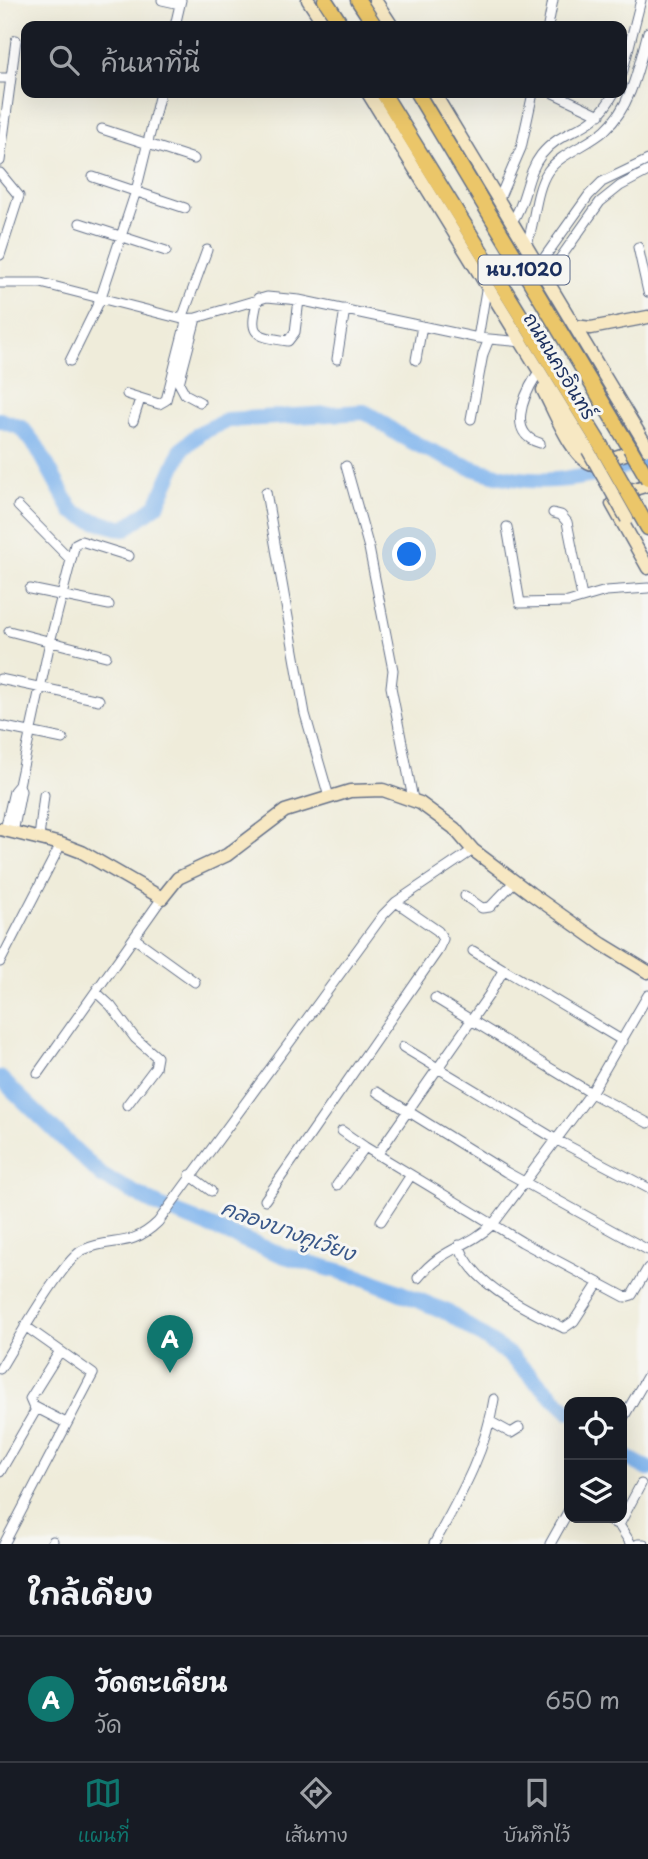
<!DOCTYPE html>
<html lang="th">
<head>
<meta charset="utf-8">
<style>
  :root { --surface:#171b24; --page:#20242c; --text:#f1f3f6; --muted:#9ea1a6; --line:#363941; --accent:#0f766e }
  body { margin:0; font-family:"Playpen Sans","Playpen Sans Thai",sans-serif; background:var(--page); color:var(--text) }
  .controls { position:absolute; right:21px; bottom:21px; display:grid; overflow:hidden; border-radius:14px; box-shadow:0 7px 28px #0002 }
  .controls button { width:63px; height:63px; display:grid; place-items:center; padding:0; border:0; border-bottom:2px solid var(--line); background:var(--surface); color:var(--text); font:35px sans-serif }
  .you { position:absolute; left:410px; top:555px; width:24px; height:24px; margin:-18px; border:5px solid #fff; border-radius:50%; background:#1a73e8; box-shadow:0 0 0 10px #1a73e833 }
  .badge { display:grid; place-items:center; width:46px; height:46px; border-radius:50%; background:var(--accent); color:#fff; font-size:23px; font-weight:700 }
  .pin { position:absolute; translate:-50% -58px; filter:drop-shadow(0 2px 4px #0008) }
  .pin::after { content:''; position:absolute; top:37px; width:24px; height:21px; background:inherit; clip-path:polygon(0 0,100% 0,50% 100%) }
  .list { margin:0; padding:0; list-style:none }
  h2 { display:flex; justify-content:space-between; align-items:center; height:91px; margin:0; padding:0 28px; font-size:30px }
  h2 small { font-size:23px; font-weight:400; color:var(--muted) }
  .list li { display:grid; grid-template-columns:46px 1fr auto; gap:21px; align-items:center; box-sizing:border-box; height:126px; padding:0 28px; border-top:2px solid var(--line) }
  .list b { display:block; font-size:26px; white-space:nowrap }
  .list p { margin:0; font-size:23px; white-space:nowrap; color:var(--muted) }
  .list em { font-size:23px; font-style:normal; color:var(--muted) }
  .icon { flex:none; width:38px; height:38px; fill:none; stroke:currentColor; stroke-width:2; stroke-linecap:round; stroke-linejoin:round }
  .map { position:relative; flex:none; width:648px; height:1544px; overflow:hidden }
  .search { position:absolute; background:var(--surface); box-shadow:0 7px 28px #0002; left:21px; right:21px; top:21px; height:77px; display:flex; align-items:center; gap:18px; box-sizing:border-box; padding:0 24px; border-radius:14px; color:var(--muted); font-size:26px }
  .sheet { height:217px; background:var(--surface) }
  nav { display:flex; justify-content:space-around; align-items:center; box-sizing:border-box; height:98px; border-top:2px solid var(--line); background:var(--surface); font-size:19px; color:var(--muted) }
  nav a { display:grid; justify-items:center; gap:4px }
  nav .on { color:var(--accent) }
  .map>svg:first-child { display:block }
  .lines { fill:none; stroke-linecap:round; stroke-linejoin:round }
  .river { stroke:#7fb4ed; stroke-width:16 }
  .street-casing { stroke:#657189; stroke-width:11 }
  .secondary-casing { stroke:#657189; stroke-width:15 }
  .primary-casing { stroke:#657189; stroke-width:17 }
  .street { stroke:#fff; stroke-width:9 }
  .secondary { stroke:#f7e8c3; stroke-width:12 }
  .primary { stroke:#ebc669; stroke-width:14 }
  .secondary-bridge-casing { stroke:#657189; stroke-width:15; stroke-linecap:butt }
  .primary-bridge-casing { stroke:#657189; stroke-width:17; stroke-linecap:butt }
  .secondary-bridge { stroke:#f7e8c3; stroke-width:12 }
  .primary-bridge { stroke:#ebc669; stroke-width:14 }
  .labels { text-anchor:middle; stroke-width:6; stroke-linejoin:round; paint-order:stroke }
  .shield { fill:#f6f6f2; stroke:#5d6b8a; stroke-width:2 }
  .shield-label { font-size:18px; font-weight:bold; fill:#1b2f5e }
  .street-label { font-size:19px; fill:#1b2f5e; stroke:#f6f6f2 }
  .water-label { font-size:21px; font-style:italic; fill:#395789; stroke:#f6f6f2 }
</style>
</head>
<body>
<div class="map">
<svg width="648" height="1544" viewBox="0 0 648 1544">
  <rect width="100%" height="100%" fill="#f6f6f2"/>
  <filter id="ink" filterUnits="userSpaceOnUse"><feTurbulence type="fractalNoise" baseFrequency=".0143" numOctaves="2"/><feDisplacementMap in="SourceGraphic" scale="14" xChannelSelector="R" yChannelSelector="G"/><feConvolveMatrix kernelMatrix="1 2 1 2 8 2 1 2 1" color-interpolation-filters="sRGB"/></filter>
  <filter id="wash" filterUnits="userSpaceOnUse"><feTurbulence type="fractalNoise" baseFrequency=".00686" numOctaves="4" result="noise"/><feDisplacementMap in="SourceGraphic" scale="28" xChannelSelector="R" yChannelSelector="G"/><feGaussianBlur stdDeviation="1.57" result="paint"/><feColorMatrix in="noise" values="0 0 0 0 0 0 0 0 0 0 0 0 0 0 0 0 0 1.4 0 .05"/><feComposite in="paint" operator="in"/></filter>
  <g filter="url(#wash)">
    <rect width="100%" height="100%" fill="#efecda"/>
    <g class="lines">
      <path class="river" d="M 0,420 L 22,428 L 37,447 L 72,511 L 91,520 L 124,529 L 157,505 L 182,449 L 200,433 L 228,420 L 364,412 C 380,419 390,431 405,438 C 493,485 554,495 648,458
        M 0,1078 L 102,1176 L 163,1208 L 285,1256 L 367,1279 L 447,1312 L 508,1354 L 569,1412
        M 622,1455 L 648,1469"/>
    </g>
  </g>
  <g filter="url(#ink)">
    <g class="lines">
      <defs>
        <path id="street" d="M 162,0 L 180,4
          M 175,26 L 181,0
          M 548,26 L 553,0
          M 622,74 L 641,0
          M 0,78 L 11,78
          M 553,93 L 600,115
          M 102,129 L 194,159
          M 0,161 L 16,40
          M 0,173 L 19,196 L 0,255
          M 93,177 L 185,208
          M 499,199 L 521,148 L 533,93
          M 513,220 C 527,200 526,174 541,155 C 565,125 591,136 614,93
          M 80,223 L 166,251
          M 527,244 C 535,222 535,190 548,171 C 561,153 589,145 605,130 C 632,106 639,64 648,32
          M 638,247 L 648,292
          M 539,265 L 589,195 L 602,182 L 648,160
          M 547,277 L 600,202 L 620,186 L 648,171
          M 0,283 L 41,283 L 182,319 L 196,318 L 267,297 L 299,300 L 478,338 L 523,342
          M 258,298 C 250,333 250,336 288,341 L 295,332 L 299,300
          M 196,318 L 179,383 L 185,394 L 200,402
          M 182,319 L 207,250
          M 478,338 L 487,284
          M 337,359 L 345,309
          M 416,360 L 422,326
          M 70,361 L 100,300 L 136,191 L 160,93
          M 536,376 C 523,397 507,434 540,443
          M 127,394 L 159,404 L 166,400 L 187,318
          M 471,419 L 483,354 L 489,339
          M 133,421 L 140,399
          M 346,466 L 369,548 L 393,670 L 391,687 L 413,799
          M 266,492 L 305,714 L 329,797
          M 553,513 L 561,515 L 567,522 L 582,597
          M 507,527 L 520,603 L 568,602 L 606,591 L 648,588
          M 71,560 L 75,544 L 81,541 L 129,556
          M 30,589 L 109,605
          M 9,631 L 106,656
          M 0,679 L 99,700
          M 0,726 L 63,739
          M 5,830 L 14,791 L 19,785 L 50,642 L 71,560 L 18,506
          M 13,833 L 21,791 L 19,785
          M 39,838 L 44,795
          M 465,896 L 482,908 L 490,907 L 515,881
          M 134,938 L 195,982
          M 473,951 L 623,1041
          M 0,962 L 61,844
          M 96,992 L 111,1006 L 135,1038 L 157,1057 L 155,1068 L 127,1105
          M 435,998 L 591,1093 L 648,1123
          M 403,1047 L 557,1140 L 648,1188
          M 38,1073 L 162,898
          M 377,1092 L 506,1172 L 648,1250
          M 342,1131 L 365,1147 L 522,1242 L 625,1297 L 632,1295 L 648,1268
          M 377,1155 L 489,995 L 504,969
          M 190,1175 L 211,1191
          M 337,1185 L 365,1147
          M 265,1200 L 437,952 L 443,939 L 438,931 L 396,902
          M 381,1221 L 411,1175
          M 459,1245 C 473,1286 527,1309 564,1328 L 574,1321 L 598,1284
          M 418,1278 C 444,1246 467,1249 494,1223 L 591,1093 L 648,995
          M 60,1351 L 30,1399 L 33,1406 L 66,1423
          M 0,1369 C 14,1346 63,1259 83,1250 C 113,1236 129,1250 158,1222 L 383,915 L 396,902 L 473,850
          M 622,1420 L 648,1375
          M 491,1422 L 511,1433 L 519,1428
          M 0,1472 L 37,1408
          M 603,1518 L 619,1525 L 631,1544
          M 619,1525 L 641,1484
          M 4,1544 L 93,1374 L 25,1326
          M 51,1544 L 53,1541
          M 434,1544 C 459,1498 486,1452 494,1399
          M 550,1544 L 569,1510
          M 638,1544 L 644,1544"/>
        <path id="secondary" d="M 308,0 L 325,26
          M 375,0 L 392,26
          M 368,93 L 588,450
          M 434,93 L 643,440
          M 575,326 L 591,328 L 648,317
          M 543,390 C 553,408 573,461 593,464 L 641,449
          M 648,485 L 618,494 L 612,504 L 648,568
          M 0,829 L 61,844 L 82,852 L 162,898 L 178,878 L 227,855 L 285,811 L 350,791 L 383,790 L 420,803 L 454,828 L 473,850 L 530,893 L 602,944 L 648,972"/>
        <path id="primary" d="M 325,0 L 342,26
          M 358,0 L 375,26
          M 383,93 L 600,444
          M 417,93 L 630,448
          M 639,512 L 648,528"/>
      </defs>
      <use href="#street" class="street-casing"/>
      <use href="#secondary" class="secondary-casing"/>
      <use href="#primary" class="primary-casing"/>
      <use href="#street" class="street"/>
      <use href="#secondary" class="secondary"/>
      <use href="#primary" class="primary"/>
      <defs>
        <path id="secondary-bridge" d="M 643,440 L 648,449
          M 588,450 L 627,519"/>
        <path id="primary-bridge" d="M 600,444 L 639,512
          M 630,448 L 648,479"/>
      </defs>
      <use href="#secondary-bridge" class="secondary-bridge-casing"/>
      <use href="#primary-bridge" class="primary-bridge-casing"/>
      <use href="#secondary-bridge" class="secondary-bridge"/>
      <use href="#primary-bridge" class="primary-bridge"/>
    </g>
  </g>
  <g class="labels">
    <rect class="shield" x="478.5" y="255.5" width="91" height="29" rx="5"/>
    <g class="shield-label">
      <text x="524" y="276">นบ.1020</text>
    </g>
    <g class="street-label">
      <text transform="translate(560 366) rotate(59)" y="7">ถนนนครอินทร์</text>
    </g>
    <g class="water-label">
      <text transform="translate(288 1231) rotate(20)" y="7">คลองบางคูเวียง</text>
    </g>
  </g>
</svg>
<div class="controls">
<button><svg class="icon" aria-label="locate" viewBox="0 0 24 24"><circle cx="12" cy="12" r="6"/><path d="M12 2v4M12 18v4M2 12h4M18 12h4"/></svg></button>
<button><svg class="icon" aria-label="layers" viewBox="0 0 24 24"><path d="M12 4l9 5-9 5-9-5zM3 14l9 5 9-5"/></svg></button>
</div>
<div class="you"></div>
<div class="pin badge" style="left:170px;top:1373px">A</div>
<div class="search"><svg class="icon" aria-label="search" viewBox="0 0 24 24"><circle cx="10" cy="10" r="6"/><path d="M15 15l6 6"/></svg>ค้นหาที่นี่</div>
</div>
<section class="sheet">
<h2>ใกล้เคียง<small></small></h2>
<ul class="list">
<li><span class="badge">A</span><div><b>วัดตะเคียน</b><p>วัด</p></div><em>650 m</em></li>
</ul>
</section>
<nav>
<a class="on"><svg class="icon" aria-label="map" viewBox="0 0 24 24"><path d="M3 6l6-2 6 2 6-2v14l-6 2-6-2-6 2zM9 4v14M15 6v14"/></svg>แผนที่</a>
<a><svg class="icon" aria-label="directions" viewBox="0 0 24 24"><path d="M12 3l9 9-9 9-9-9zM9 14v-3h6M13 9l2 2-2 2"/></svg>เส้นทาง</a>
<a><svg class="icon" aria-label="saved" viewBox="0 0 24 24"><path d="M7 4h10v16l-5-4-5 4z"/></svg>บันทึกไว้</a>
</nav>
</body>
</html>
